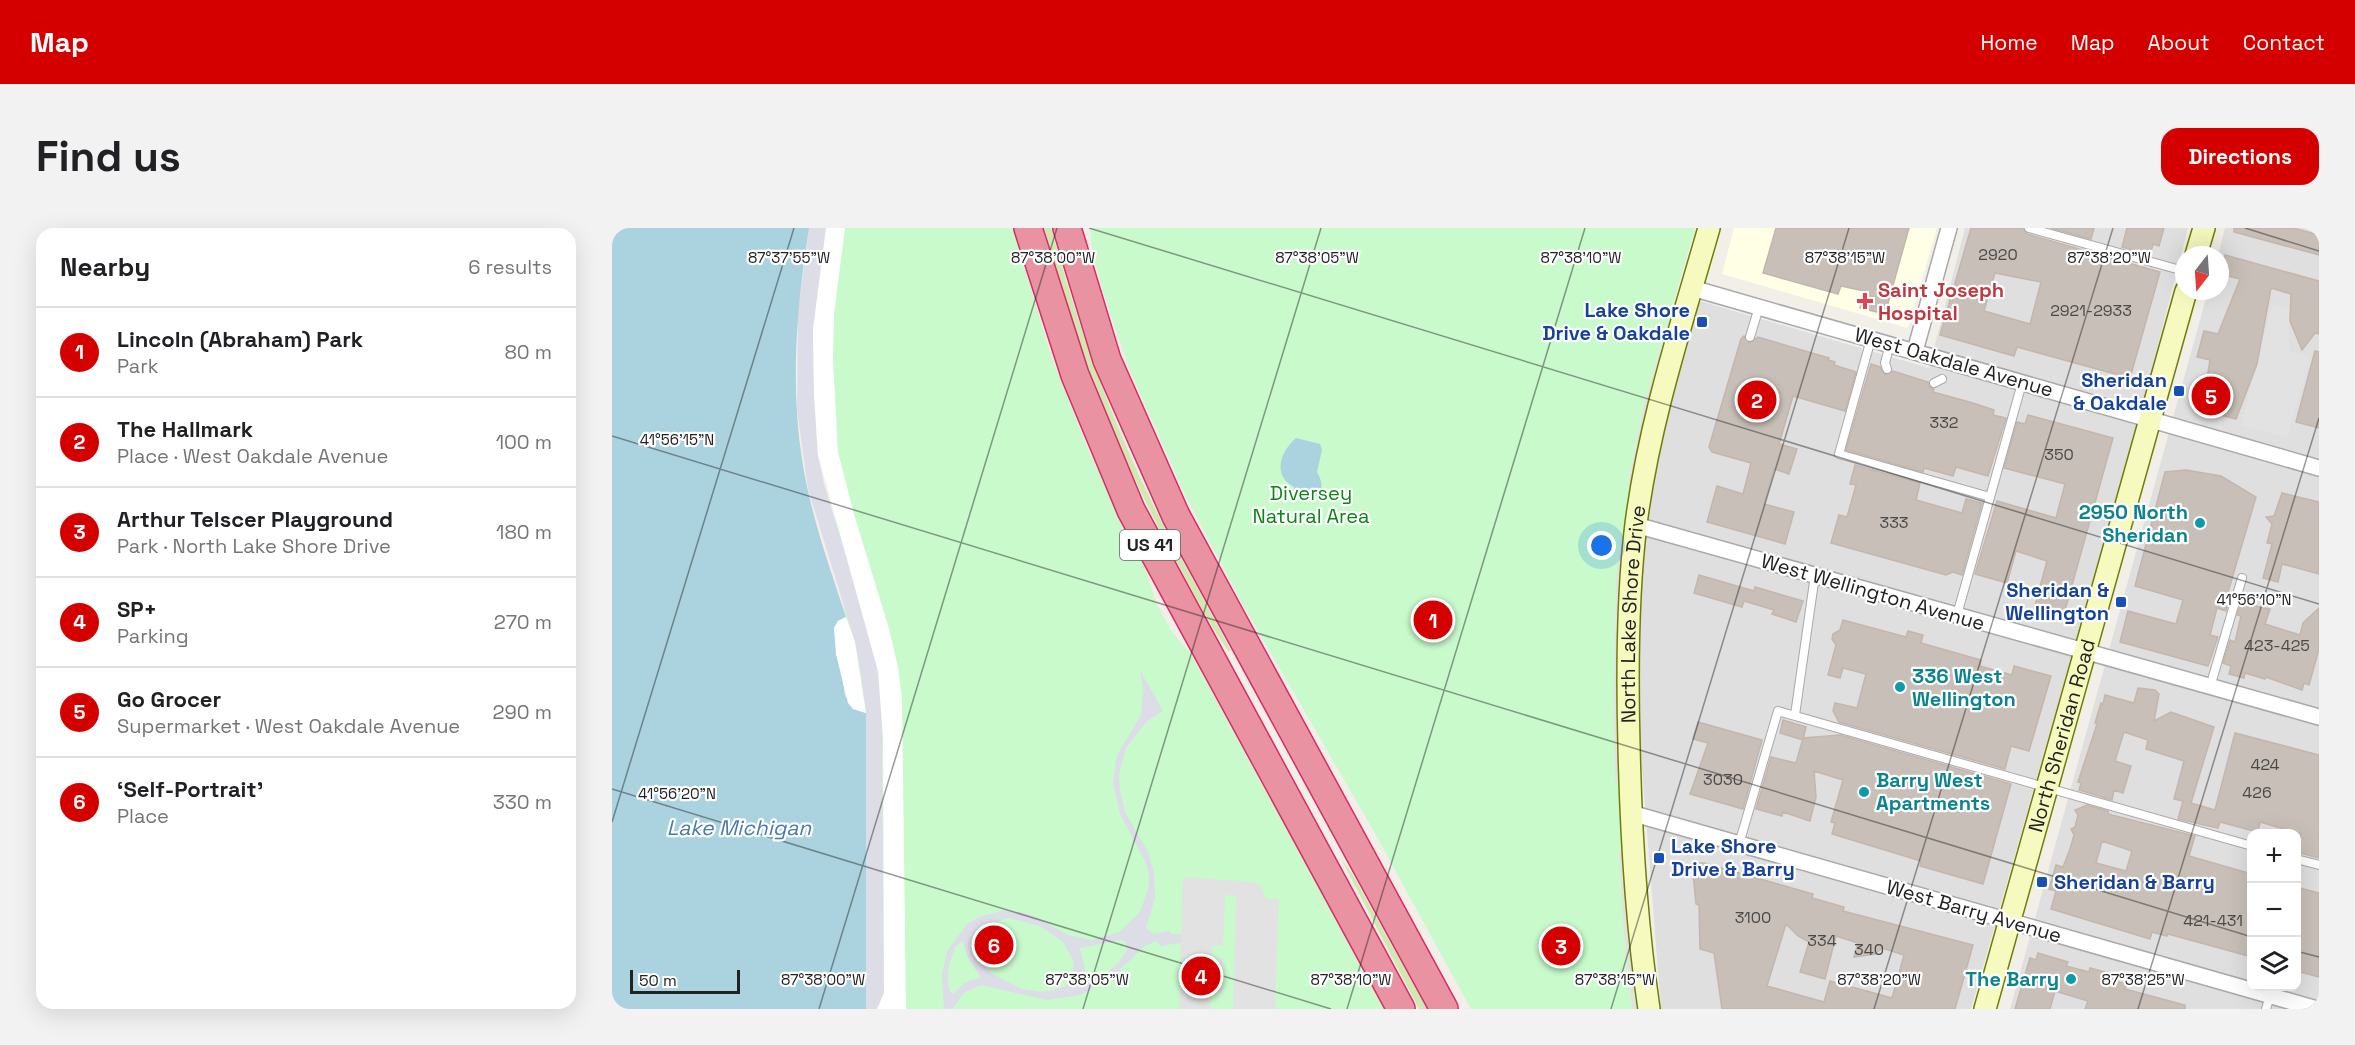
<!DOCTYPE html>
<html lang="en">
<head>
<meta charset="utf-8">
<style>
  :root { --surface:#fff; --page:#f2f2f2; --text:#202124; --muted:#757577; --line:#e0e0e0; --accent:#d40000 }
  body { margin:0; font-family:"Space Grotesk",sans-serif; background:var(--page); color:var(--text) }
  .controls { position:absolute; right:18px; bottom:18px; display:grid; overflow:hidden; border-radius:12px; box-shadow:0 6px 24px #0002 }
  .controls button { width:54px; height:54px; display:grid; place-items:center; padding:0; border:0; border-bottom:2px solid var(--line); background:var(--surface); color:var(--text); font:30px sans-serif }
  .compass { position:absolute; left:1563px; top:18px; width:54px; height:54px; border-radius:50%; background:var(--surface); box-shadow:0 6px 24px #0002; rotate:197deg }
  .scale { position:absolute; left:18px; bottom:15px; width:110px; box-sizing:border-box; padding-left:6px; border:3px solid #222; border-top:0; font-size:16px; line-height:21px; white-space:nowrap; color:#222; -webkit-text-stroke:4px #fff; paint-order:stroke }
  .you { position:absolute; left:990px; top:318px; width:21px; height:21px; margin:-15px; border:4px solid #fff; border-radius:50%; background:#1a73e8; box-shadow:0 0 0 9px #1a73e833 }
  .badge { display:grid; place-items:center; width:39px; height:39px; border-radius:50%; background:var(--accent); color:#fff; font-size:20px; font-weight:700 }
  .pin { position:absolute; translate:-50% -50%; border:3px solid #fff; box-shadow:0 2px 6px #0006 }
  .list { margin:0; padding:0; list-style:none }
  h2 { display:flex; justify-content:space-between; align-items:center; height:78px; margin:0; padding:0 24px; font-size:26px }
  h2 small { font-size:20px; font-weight:400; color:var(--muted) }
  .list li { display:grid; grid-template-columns:39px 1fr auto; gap:18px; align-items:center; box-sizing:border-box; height:90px; padding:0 24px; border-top:2px solid var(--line) }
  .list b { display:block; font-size:22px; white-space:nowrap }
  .list p { margin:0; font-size:20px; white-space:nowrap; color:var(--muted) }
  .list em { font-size:20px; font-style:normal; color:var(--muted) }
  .icon { flex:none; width:33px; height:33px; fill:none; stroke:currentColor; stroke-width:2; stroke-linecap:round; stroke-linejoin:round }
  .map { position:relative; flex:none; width:1707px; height:781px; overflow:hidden; border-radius:18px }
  header { display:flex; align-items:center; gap:36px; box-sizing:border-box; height:84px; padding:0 30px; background:var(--accent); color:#fff }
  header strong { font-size:28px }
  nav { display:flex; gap:33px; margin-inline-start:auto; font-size:21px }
  .intro { display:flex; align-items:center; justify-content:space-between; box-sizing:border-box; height:144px; padding:0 36px }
  h1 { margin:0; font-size:42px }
  .button { padding:15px 27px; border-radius:18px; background:var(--accent); color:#fff; font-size:21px; font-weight:700 }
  main { display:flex; gap:36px; padding:0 36px }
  aside { flex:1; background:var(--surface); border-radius:18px; box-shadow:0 6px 24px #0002 }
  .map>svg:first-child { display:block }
  .residential { fill:#e0dfdf; fill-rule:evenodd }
  .education { fill:#ffffe5 }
  .grass { fill:#cdebb0 }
  .park { fill:#c8facc }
  .parking { fill:#e2e2e2 }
  .plaza { fill:#dddde8; fill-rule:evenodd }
  .water { fill:#aad3df }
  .pier { fill:#fff }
  .building { fill:#c7bfb8; stroke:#c4b6ab; stroke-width:1.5; fill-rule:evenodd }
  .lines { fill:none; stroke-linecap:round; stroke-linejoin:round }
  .lane-casing { stroke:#a9a9a9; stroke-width:10 }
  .street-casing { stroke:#a9a9a9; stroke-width:18 }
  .secondary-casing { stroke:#707d05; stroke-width:24 }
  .highway-casing { stroke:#dc2a67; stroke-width:30 }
  .lane { stroke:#fff; stroke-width:8 }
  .street { stroke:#fff; stroke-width:15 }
  .secondary { stroke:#f7fabf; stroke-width:21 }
  .highway { stroke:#e892a2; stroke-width:27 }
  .ticks { fill:none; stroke:#222; stroke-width:1.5; stroke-opacity:0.45 }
  .health-dot { fill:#e0444e; stroke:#fff; stroke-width:2 }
  .transit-dot { fill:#1a4fb4; stroke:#fff; stroke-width:2 }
  .culture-dot { fill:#0f9aa8; stroke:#fff; stroke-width:2 }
  .labels { text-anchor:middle; stroke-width:4.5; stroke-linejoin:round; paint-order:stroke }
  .number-label { font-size:16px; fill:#4b4948 }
  .shield { fill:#fff; stroke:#646464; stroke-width:1.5 }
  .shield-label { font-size:18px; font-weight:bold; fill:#222 }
  .health-label { font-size:20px; font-weight:bold; fill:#be3a42; stroke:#fff; text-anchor:start }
  .transit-label { font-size:20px; font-weight:bold; fill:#164399; stroke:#fff; text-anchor:end }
  .street-label { font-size:20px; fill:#222; stroke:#fff }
  .park-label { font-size:20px; fill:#0c8416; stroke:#fff }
  .culture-label { font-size:20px; font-weight:bold; fill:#0d838f; stroke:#fff; text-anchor:end }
  .water-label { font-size:21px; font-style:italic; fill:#4a7aab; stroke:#fff }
  .ticks-label { font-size:15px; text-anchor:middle; fill:#222; stroke:#fff; stroke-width:4.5; stroke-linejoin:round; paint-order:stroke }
</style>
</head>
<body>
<header>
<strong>Map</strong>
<nav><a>Home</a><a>Map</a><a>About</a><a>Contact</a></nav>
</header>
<div class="intro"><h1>Find us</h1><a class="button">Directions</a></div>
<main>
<aside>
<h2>Nearby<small>6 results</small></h2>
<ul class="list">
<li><span class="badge">1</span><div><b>Lincoln (Abraham) Park</b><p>Park</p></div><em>80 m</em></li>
<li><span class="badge">2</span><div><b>The Hallmark</b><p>Place · West Oakdale Avenue</p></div><em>100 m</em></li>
<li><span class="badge">3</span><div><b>Arthur Telscer Playground</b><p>Park · North Lake Shore Drive</p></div><em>180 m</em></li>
<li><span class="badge">4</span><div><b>SP+</b><p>Parking</p></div><em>270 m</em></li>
<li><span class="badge">5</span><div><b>Go Grocer</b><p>Supermarket · West Oakdale Avenue</p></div><em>290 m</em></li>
<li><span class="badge">6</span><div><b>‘Self-Portrait’</b><p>Place</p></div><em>330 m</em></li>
</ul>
</aside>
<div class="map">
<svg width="1707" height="781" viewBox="0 0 1707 781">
  <rect width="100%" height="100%" fill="#f2efe9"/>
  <path class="residential" d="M 1353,0 L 1576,0 L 1525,198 L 1359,781 L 1049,781 L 1025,477 L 1032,309 L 1054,190 L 1088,73 L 1317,140 Z
    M 1613,0 L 1707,0 L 1707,781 L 1398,781 L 1596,63 L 1608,63 L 1606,27 ZM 1640,606 L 1684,606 L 1684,758 L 1640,758 Z"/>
  <path class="education" d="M 1122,0 L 1325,0 L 1296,100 L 1110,46 Z"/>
  <path class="grass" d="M 432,0 L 439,0 C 467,102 503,204 552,298 C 574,340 598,381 619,423 L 617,424 C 597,397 583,367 567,338 C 508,231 463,117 432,0 Z
    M 728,629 L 741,647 L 815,781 L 807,781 Z"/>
  <path class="park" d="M 197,0 L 401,0 L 439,127 L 478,226 L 534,341 L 544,375 L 561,405 L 579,426 L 773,781 L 254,781 L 254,486 L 241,481 Z
    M 478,0 L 1083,0 L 1031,181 L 1016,255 L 1020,262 L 1013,306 L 1009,306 C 997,411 1006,518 1012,623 L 1007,624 L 1020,781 L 859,781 L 760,600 L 631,377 L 573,267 L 516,139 L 492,67 L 481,28 Z"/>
  <path class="parking" d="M 1062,75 L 1067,76 L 1020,262 L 1016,256 L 1031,181 Z
    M 1660,76 L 1677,81 L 1677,123 L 1698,129 L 1675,210 L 1629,197 Z
    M 1009,306 L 1013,306 L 1008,558 L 1003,553 L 1002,479 L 1004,352 Z
    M 1012,623 L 1021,756 L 1025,781 L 1020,781 L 1012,706 L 1007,624 Z
    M 571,649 L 642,654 L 649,658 L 654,671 L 667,671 L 663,781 L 621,781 L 624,668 L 613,667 L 611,717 L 600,718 L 600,730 L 611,731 L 610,765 L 599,765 L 598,781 L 567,781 Z"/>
  <path class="plaza" d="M 197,0 L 214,0 L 201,102 L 202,165 L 206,227 L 212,256 L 259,409 L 266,443 L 270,480 L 272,765 L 265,781 L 254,781 L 254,485 L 249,446 L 243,414 L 196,261 L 185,182 L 186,85 Z
    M 528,442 L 551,483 L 535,493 L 514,520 L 507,546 L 508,562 L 513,584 L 536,624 L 542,644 L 543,670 L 534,700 L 542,706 L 558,703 L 559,706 L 569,706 L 569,715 L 548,718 L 545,713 L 533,718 L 496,753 L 468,767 L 435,772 L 369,757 L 353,764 L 340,781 L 332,781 L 330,746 L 335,723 L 355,696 L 367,689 L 393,682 L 409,684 L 424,689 L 456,707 L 479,712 L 507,704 L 528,684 L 536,661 L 537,648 L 534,635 L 508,586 L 501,555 L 505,527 L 529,487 L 531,461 ZM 397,690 L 428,698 L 451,714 L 462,734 L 459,751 L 452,759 L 431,764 L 410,761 L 379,745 L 368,732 L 361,713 L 364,704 L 370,697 ZM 508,712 L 513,713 L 516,721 L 507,734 L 489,750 L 471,756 L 473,741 L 468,720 ZM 350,713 L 357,732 L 369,749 L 352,755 L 341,766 L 338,764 L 336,756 L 337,738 L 343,719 Z"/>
  <path class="water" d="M 0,0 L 197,0 C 185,77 178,154 190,231 C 198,285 217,337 234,389 L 226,393 L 222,400 L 233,467 L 241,481 L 254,485 L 254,781 L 0,781 Z
    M 684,210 L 708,216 L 710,222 L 705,244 C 713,258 711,268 694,273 L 684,267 L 682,259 C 660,247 668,224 684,210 Z"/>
  <path class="pier" d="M 214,0 L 233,0 L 222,86 L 221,131 L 226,224 L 242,286 L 277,401 L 286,439 L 290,470 L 294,781 L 265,781 L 272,765 L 271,510 L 266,443 L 206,227 L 202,165 L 201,102 Z
    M 234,389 L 243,414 L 254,485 L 241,481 L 236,475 L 224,426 L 222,400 L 226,393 Z"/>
  <path class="building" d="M 1164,0 L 1297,0 L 1273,86 L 1248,80 L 1252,63 L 1229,58 L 1226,66 L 1151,45 Z
    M 1359,0 L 1411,0 L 1415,6 L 1548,44 L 1518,150 L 1405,119 L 1402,128 L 1328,107 ZM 1383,45 L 1429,54 L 1418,96 L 1372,83 Z
    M 1439,0 L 1482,0 L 1479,11 Z
    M 1515,0 L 1552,0 L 1547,18 L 1541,16 L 1538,27 L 1510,19 Z
    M 1622,0 L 1681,0 L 1707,7 L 1707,27 L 1622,4 Z
    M 1613,27 L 1707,53 L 1707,106 L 1703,105 L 1690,122 L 1678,93 L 1679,66 L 1659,60 L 1645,136 L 1624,191 L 1590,182 L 1598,132 L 1585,129 L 1592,103 L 1606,106 L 1628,51 L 1608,46 Z
    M 1132,108 L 1137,115 L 1146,109 L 1217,130 L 1216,132 L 1223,134 L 1222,137 L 1244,144 L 1233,183 L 1181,168 L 1167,216 L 1185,221 L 1177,246 L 1162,241 L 1152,276 L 1182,284 L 1173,316 L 1095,294 L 1105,258 L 1131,266 L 1139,235 L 1100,224 L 1097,219 L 1129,111 Z
    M 1703,123 L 1707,124 L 1707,200 L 1684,194 Z
    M 1259,136 L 1268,139 L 1273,147 L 1281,143 L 1316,154 L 1317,158 L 1322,161 L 1321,164 L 1361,175 L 1382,182 L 1381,187 L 1394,190 L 1376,248 L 1344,239 L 1341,248 L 1312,240 L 1311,244 L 1234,222 Z
    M 1416,187 L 1501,210 L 1452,386 L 1423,377 L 1435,333 L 1404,323 L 1395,355 L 1363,346 L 1385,273 L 1444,290 L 1453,256 L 1392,240 L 1405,194 L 1413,196 Z
    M 1243,237 L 1308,255 L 1304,272 L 1350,285 L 1354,271 L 1370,275 L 1350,347 L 1341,344 L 1334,347 L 1219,315 L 1227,287 L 1235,289 L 1244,257 L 1238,256 Z
    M 1574,242 L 1609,248 L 1644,269 L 1614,371 L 1617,372 L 1614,383 L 1605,380 L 1598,407 L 1606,409 L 1596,438 L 1508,414 L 1516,383 L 1564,396 L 1571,372 L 1523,358 L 1553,244 Z
    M 1670,265 L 1707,274 L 1707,346 L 1670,336 L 1666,354 L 1651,350 L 1660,316 L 1655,315 L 1660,296 L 1654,289 L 1662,288 Z
    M 1087,347 L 1142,363 L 1143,359 L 1191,373 L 1184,394 L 1160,386 L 1162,382 L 1132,373 L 1130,379 L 1082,365 Z
    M 1629,375 L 1658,381 L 1653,396 L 1688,407 L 1691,395 L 1707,380 L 1707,421 L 1697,457 L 1692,455 L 1690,462 L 1654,449 L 1653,451 L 1633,445 L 1632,450 L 1617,446 L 1619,438 L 1611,435 L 1618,412 L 1623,414 L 1629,388 L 1625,387 Z
    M 1231,392 L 1294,409 L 1296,403 L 1311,407 L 1309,415 L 1369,432 L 1368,438 L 1400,447 L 1402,438 L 1439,448 L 1417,523 L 1399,518 L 1393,541 L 1227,494 L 1221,483 L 1223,475 L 1245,480 L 1254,446 L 1231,440 L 1228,450 L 1216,447 L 1224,417 L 1220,411 L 1221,406 L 1228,402 Z
    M 1526,460 L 1543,462 L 1547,466 L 1542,493 L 1559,484 L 1602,499 L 1579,575 L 1603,582 L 1623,505 L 1707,527 L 1707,630 L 1684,624 L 1689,606 L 1648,594 L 1646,604 L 1608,594 L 1606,600 L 1566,591 L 1571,573 L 1562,571 L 1572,533 L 1534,521 L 1536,512 L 1512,504 L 1503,533 L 1519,538 L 1511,565 L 1502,562 L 1500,572 L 1467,562 L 1469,555 L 1466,554 L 1485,496 L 1483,495 L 1489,475 L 1491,476 L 1493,467 L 1522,475 Z
    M 1171,492 L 1194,499 L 1191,512 L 1168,505 Z
    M 1086,494 L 1150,512 L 1131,581 L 1078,566 L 1096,515 L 1081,511 Z
    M 1228,507 L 1399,556 L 1371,656 L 1308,638 L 1309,633 L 1220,606 L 1223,595 L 1219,594 L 1231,552 L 1202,543 L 1204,569 L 1198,593 L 1171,584 L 1170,588 L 1144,581 L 1159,529 L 1184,535 L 1191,510 Z
    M 1475,577 L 1496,583 L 1496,586 L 1583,608 L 1577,628 L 1640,646 L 1640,729 L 1556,706 L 1555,708 L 1540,704 L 1538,711 L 1439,681 L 1444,663 L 1437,661 L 1444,637 L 1451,639 L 1458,621 L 1462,607 L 1459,601 L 1463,599 L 1466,587 L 1463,582 ZM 1490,613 L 1520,623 L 1514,643 L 1484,635 Z
    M 1080,635 L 1092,635 L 1201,666 L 1200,670 L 1232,679 L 1231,683 L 1361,717 L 1343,781 L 1110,781 L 1102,725 L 1088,721 L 1087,677 L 1084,676 ZM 1174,696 L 1186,708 L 1197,714 L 1188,744 L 1213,751 L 1224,708 L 1246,715 L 1242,729 L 1263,726 L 1270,720 L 1292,727 L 1280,770 L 1218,753 L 1212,774 L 1155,758 Z
    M 1684,659 L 1707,665 L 1707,749 L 1684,743 Z
    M 1426,725 L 1456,734 L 1454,738 L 1477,744 L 1478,740 L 1508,748 L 1506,754 L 1515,756 L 1513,761 L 1573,777 L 1573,781 L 1473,781 L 1476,773 L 1443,763 L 1438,781 L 1403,781 L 1418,730 L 1424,732 Z"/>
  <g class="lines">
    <defs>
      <path id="lane" d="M 1417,0 L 1572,43
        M 1138,109 L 1147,79
        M 1259,111 L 1227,226 L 1378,269
        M 1275,141 L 1273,135 L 1278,116
        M 1322,155 L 1330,151
        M 1345,387 L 1410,155
        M 1598,459 L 1630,350
        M 1183,487 L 1203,347
        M 1127,616 L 1166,483 L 1640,618
        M 1684,631 L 1707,637
        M 1654,781 L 1658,768"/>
      <path id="street" d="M 1080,60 L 1707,240
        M 1303,123 L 1337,0
        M 1024,297 L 1707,489
        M 1019,585 L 1705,781"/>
      <g id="secondary">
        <path d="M 1584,27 L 1592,0"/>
        <path id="s1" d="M 1037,781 C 1024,693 1019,607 1017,518 C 1015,444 1015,369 1024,296 C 1037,195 1069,98 1097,0"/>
        <path id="s2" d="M 1373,781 L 1574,63"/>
      </g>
      <path id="highway" d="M 416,0 L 463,147 L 519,282 L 789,781
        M 455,0 L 495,132 L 564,288 L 832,781"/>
    </defs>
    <use href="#lane" class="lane-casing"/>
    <use href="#street" class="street-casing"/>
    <use href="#secondary" class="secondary-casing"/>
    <use href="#highway" class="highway-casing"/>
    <use href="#lane" class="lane"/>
    <use href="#street" class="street"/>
    <use href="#secondary" class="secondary"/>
    <use href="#highway" class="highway"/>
  </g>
  <path class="ticks" d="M 477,0 L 1707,376M 1633,0 L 1707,23M 0,208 L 1640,709M 0,561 L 719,781M 0,594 L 182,0M 1684,723 L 1707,729M 207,781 L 445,0M 471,781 L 709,0M 735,781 L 973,0M 999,781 L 1237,0M 1262,781 L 1501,0M 1526,781 L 1707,190"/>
  <path class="health-dot" d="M1250 64h6v6h6v6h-6v6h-6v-6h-6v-6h6z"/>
  <g class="transit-dot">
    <rect x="1084" y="88" width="12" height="12" rx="3"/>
    <rect x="1561" y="157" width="12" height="12" rx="3"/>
    <rect x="1503" y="368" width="12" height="12" rx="3"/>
    <rect x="1041" y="624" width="12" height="12" rx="3"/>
    <rect x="1424" y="648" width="12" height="12" rx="3"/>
  </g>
  <g class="culture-dot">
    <circle cx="1588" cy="295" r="6"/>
    <circle cx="1288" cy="459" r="6"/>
    <circle cx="1252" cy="564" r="6"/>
    <circle cx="1459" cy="751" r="6"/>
  </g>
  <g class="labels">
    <g class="number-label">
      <text x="1386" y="32">2920</text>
      <text x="1479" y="88">2921-2933</text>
      <text x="1332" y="200">332</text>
      <text x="1447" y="232">350</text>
      <text x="1282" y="300">333</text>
      <text x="1665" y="423">423-425</text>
      <text x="1653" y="542">424</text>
      <text x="1111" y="557">3030</text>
      <text x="1645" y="570">426</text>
      <text x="1141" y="695">3100</text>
      <text x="1601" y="698">421-431</text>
      <text x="1210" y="718">334</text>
      <text x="1257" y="727">340</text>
    </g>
    <rect class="shield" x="508" y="302" width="60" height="30" rx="4.5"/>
    <g class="shield-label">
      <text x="538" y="323">US 41</text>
    </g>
    <g class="health-label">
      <text x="1266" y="69">Saint Joseph<tspan x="1266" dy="23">Hospital</tspan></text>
    </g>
    <g class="transit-label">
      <text x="1078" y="89">Lake Shore<tspan x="1078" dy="23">Drive &amp; Oakdale</tspan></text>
      <text x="1555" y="159">Sheridan<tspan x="1555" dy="23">&amp; Oakdale</tspan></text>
      <text x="1497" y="369">Sheridan &amp;<tspan x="1497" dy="23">Wellington</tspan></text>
      <text x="1059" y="625" text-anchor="start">Lake Shore<tspan x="1059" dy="23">Drive &amp; Barry</tspan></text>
      <text x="1442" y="661" text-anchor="start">Sheridan &amp; Barry</text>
    </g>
    <g class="street-label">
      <text transform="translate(1342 134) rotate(16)" y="7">West Oakdale Avenue</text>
      <text transform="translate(1261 364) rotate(16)" y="7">West Wellington Avenue</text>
      <text dy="7" stroke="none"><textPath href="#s1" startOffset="396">North Lake Shore Drive</textPath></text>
      <text dy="7" stroke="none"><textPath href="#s2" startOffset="284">North Sheridan Road</textPath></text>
      <text transform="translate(1362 683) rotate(16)" y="7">West Barry Avenue</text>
    </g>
    <g class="park-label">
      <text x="699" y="272">Diversey<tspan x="699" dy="23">Natural Area</tspan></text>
    </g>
    <g class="culture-label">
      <text x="1576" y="291">2950 North<tspan x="1576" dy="23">Sheridan</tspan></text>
      <text x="1300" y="455" text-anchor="start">336 West<tspan x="1300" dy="23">Wellington</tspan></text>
      <text x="1264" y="559" text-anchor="start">Barry West<tspan x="1264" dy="23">Apartments</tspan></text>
      <text x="1447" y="758">The Barry</text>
    </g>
    <g class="water-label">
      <text x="127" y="607">Lake Michigan</text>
    </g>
  </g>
  <g class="ticks-label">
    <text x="177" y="35">87°37'55"W</text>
    <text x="441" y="35">87°38'00"W</text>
    <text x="705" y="35">87°38'05"W</text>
    <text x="969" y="35">87°38'10"W</text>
    <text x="1233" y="35">87°38'15"W</text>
    <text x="1497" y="35">87°38'20"W</text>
    <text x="65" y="217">41°56'15"N</text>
    <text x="1642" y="377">41°56'10"N</text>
    <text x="65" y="571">41°56'20"N</text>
    <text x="211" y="757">87°38'00"W</text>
    <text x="475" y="757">87°38'05"W</text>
    <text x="739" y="757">87°38'10"W</text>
    <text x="1003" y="757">87°38'15"W</text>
    <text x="1267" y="757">87°38'20"W</text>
    <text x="1531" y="757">87°38'25"W</text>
  </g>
</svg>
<div class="controls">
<button>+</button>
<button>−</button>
<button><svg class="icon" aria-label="layers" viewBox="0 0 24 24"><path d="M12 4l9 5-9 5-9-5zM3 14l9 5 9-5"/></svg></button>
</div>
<svg class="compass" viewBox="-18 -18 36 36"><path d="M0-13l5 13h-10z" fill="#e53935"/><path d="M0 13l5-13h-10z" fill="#757577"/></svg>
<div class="scale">50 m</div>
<div class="you"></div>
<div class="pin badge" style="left:821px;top:392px">1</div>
<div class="pin badge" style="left:1145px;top:172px">2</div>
<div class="pin badge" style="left:949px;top:718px">3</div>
<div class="pin badge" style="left:589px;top:748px">4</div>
<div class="pin badge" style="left:1599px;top:168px">5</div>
<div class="pin badge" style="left:382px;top:717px">6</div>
</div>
</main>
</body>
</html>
